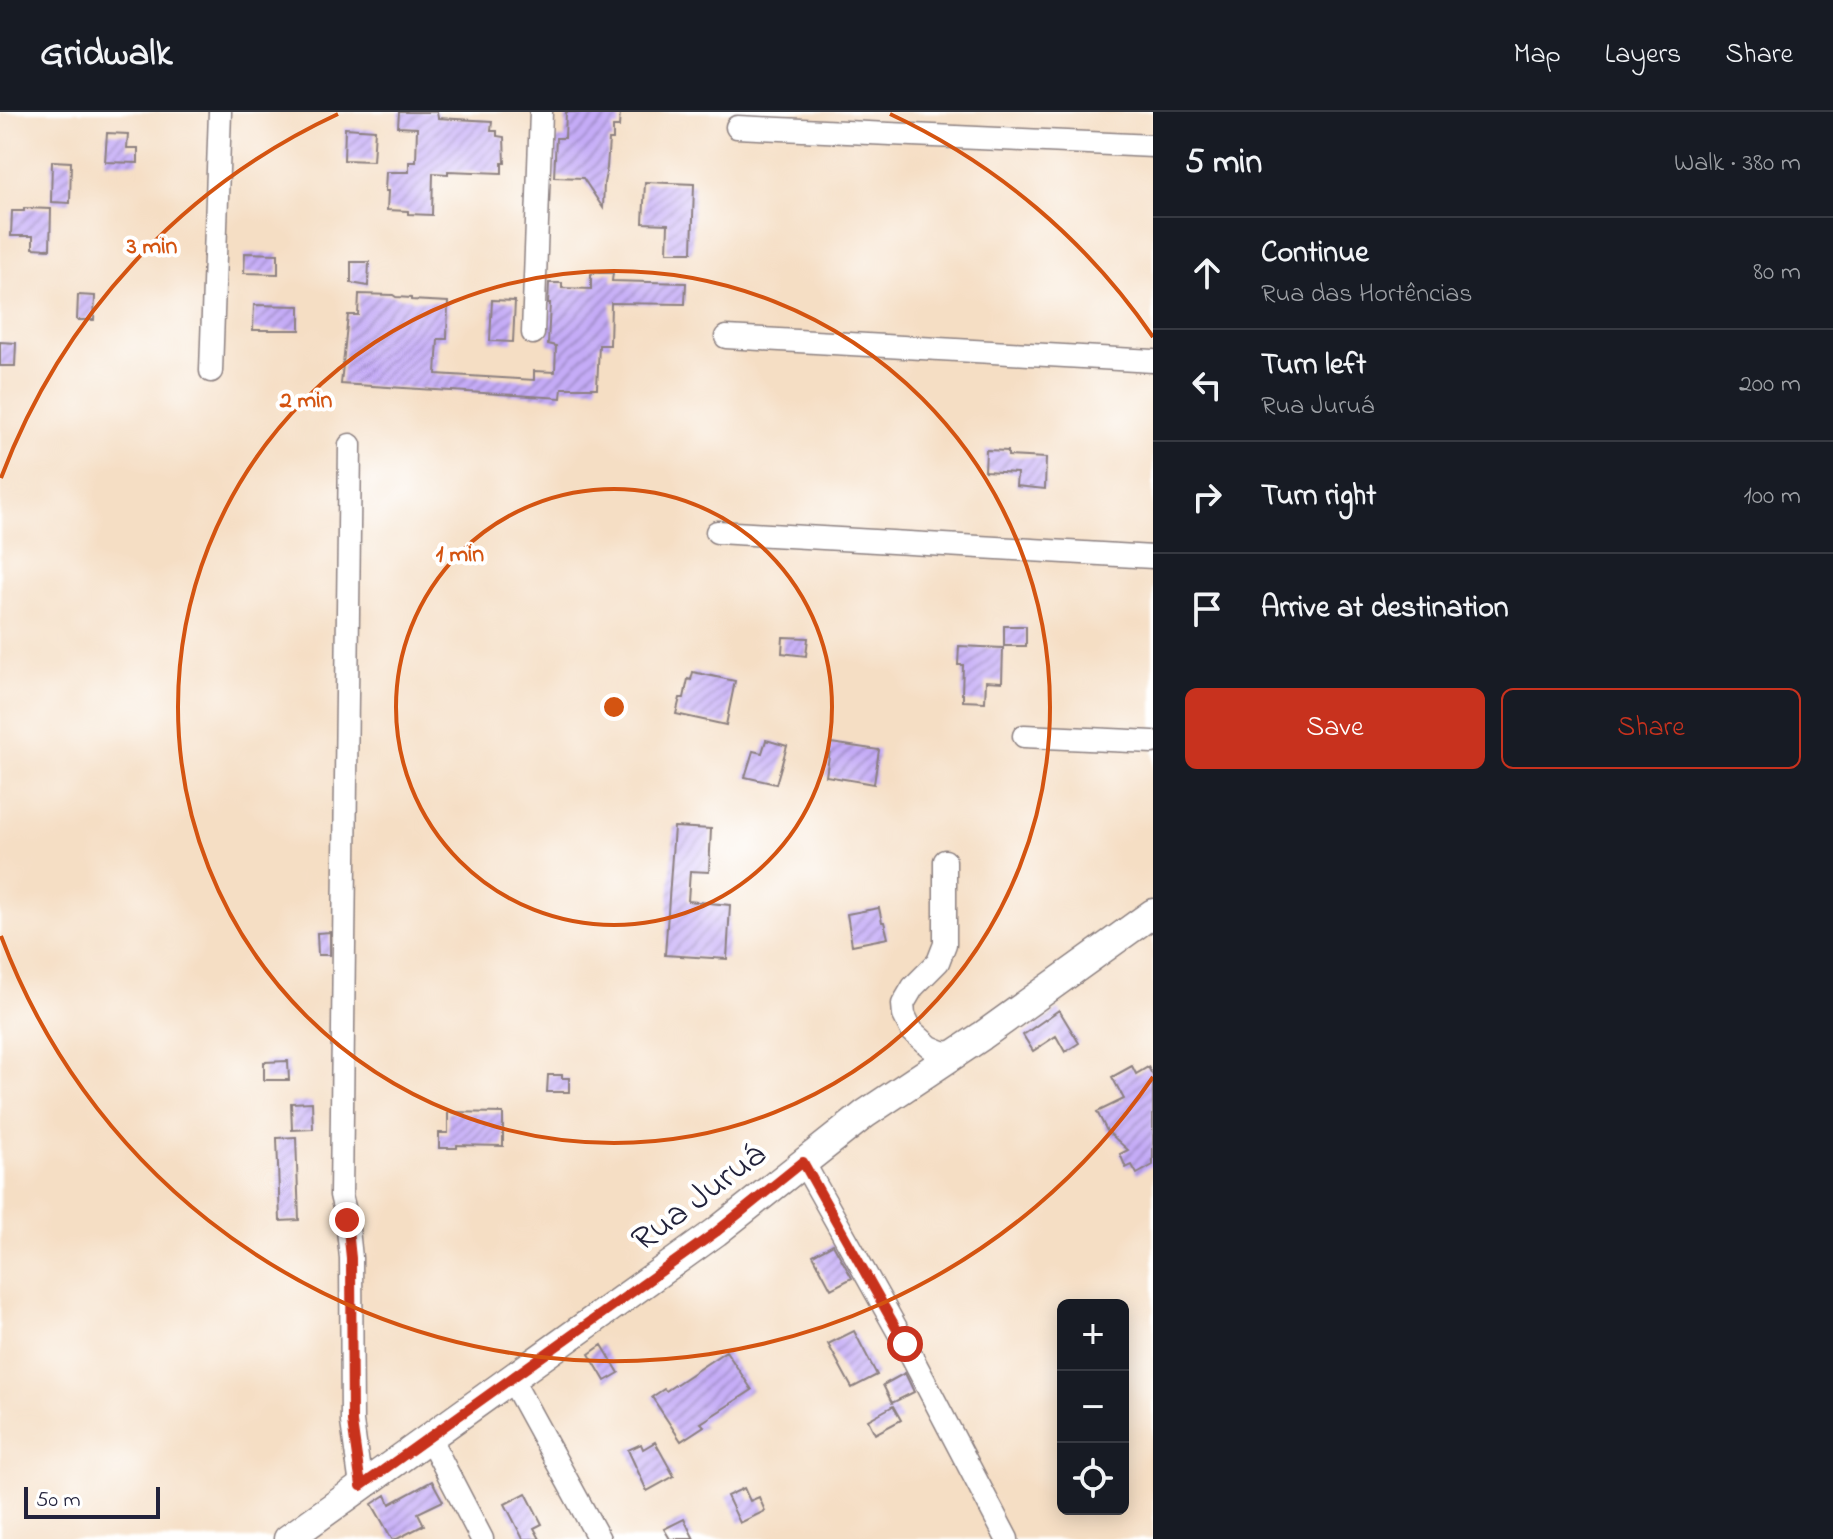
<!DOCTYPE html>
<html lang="en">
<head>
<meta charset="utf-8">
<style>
  :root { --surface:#171b24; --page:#20242c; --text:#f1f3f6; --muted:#9ea1a6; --line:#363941; --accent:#c8321e }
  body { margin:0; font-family:"Indie Flower",sans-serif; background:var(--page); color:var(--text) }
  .controls { position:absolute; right:24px; bottom:24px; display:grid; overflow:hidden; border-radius:12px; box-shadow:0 4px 20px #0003 }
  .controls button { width:72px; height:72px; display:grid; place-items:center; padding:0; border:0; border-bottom:2px solid var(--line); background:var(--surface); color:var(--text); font:40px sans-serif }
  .scale { position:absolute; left:24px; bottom:20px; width:136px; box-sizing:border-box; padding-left:8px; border:4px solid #22223b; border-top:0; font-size:22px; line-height:28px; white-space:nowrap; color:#22223b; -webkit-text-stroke:6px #fff; paint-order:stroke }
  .stop { position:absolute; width:24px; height:24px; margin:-18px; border:6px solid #c8321e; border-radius:50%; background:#fff }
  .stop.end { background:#c8321e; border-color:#fff; box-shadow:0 2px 8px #0008 }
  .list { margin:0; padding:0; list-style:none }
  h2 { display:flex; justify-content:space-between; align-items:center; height:104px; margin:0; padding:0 32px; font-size:34px }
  h2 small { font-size:26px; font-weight:400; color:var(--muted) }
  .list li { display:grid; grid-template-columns:52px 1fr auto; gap:24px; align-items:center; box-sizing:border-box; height:112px; padding:0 32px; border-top:2px solid var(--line) }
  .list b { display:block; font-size:30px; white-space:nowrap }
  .list p { margin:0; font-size:26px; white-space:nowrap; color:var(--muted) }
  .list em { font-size:26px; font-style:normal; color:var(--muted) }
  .actions { display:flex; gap:16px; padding:24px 32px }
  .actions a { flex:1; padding:18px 0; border:2px solid var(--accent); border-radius:12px; text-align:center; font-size:28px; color:var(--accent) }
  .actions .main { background:var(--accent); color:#fff }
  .icon { flex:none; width:44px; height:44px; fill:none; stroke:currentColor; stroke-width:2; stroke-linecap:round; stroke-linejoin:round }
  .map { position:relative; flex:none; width:1153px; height:1427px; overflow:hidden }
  header { display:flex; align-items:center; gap:48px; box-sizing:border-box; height:112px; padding:0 40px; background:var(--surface); border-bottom:2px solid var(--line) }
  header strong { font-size:38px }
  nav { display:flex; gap:44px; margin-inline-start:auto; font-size:28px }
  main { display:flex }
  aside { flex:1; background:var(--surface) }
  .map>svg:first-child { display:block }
  .building { fill:url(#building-hatch) }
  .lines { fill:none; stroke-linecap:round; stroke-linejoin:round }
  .minor-casing { stroke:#8c8080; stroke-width:25 }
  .tertiary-casing { stroke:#8c8080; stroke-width:31 }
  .minor { stroke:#fff; stroke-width:22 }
  .tertiary { stroke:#fff; stroke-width:28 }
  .route { stroke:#c8321e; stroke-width:10 }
  .ring { fill:none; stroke:#d45411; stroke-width:4 }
  .labels { text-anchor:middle; stroke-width:8; stroke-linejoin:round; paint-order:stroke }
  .street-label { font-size:36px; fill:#22223b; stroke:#fff }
  .centre { fill:#d45411; stroke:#fff; stroke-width:4 }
  .ring-label { font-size:24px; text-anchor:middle; font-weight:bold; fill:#d45411; stroke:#fff; stroke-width:8; stroke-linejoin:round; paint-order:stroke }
</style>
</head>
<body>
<header>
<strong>Gridwalk</strong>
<nav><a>Map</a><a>Layers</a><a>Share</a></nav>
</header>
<main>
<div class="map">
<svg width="1153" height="1427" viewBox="0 0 1153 1427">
  <defs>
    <pattern id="building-hatch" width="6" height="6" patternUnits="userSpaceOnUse" patternTransform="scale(2)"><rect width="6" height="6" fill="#c5acf7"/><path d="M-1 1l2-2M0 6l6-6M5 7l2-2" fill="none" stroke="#a08cc9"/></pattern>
  </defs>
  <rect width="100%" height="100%" fill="#fff"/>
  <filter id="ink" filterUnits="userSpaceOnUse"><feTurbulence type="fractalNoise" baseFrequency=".0125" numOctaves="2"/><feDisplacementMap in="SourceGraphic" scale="16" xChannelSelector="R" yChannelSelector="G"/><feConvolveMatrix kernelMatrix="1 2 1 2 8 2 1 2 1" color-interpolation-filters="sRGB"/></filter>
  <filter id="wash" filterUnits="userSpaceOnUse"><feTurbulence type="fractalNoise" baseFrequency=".006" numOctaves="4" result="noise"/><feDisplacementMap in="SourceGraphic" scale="32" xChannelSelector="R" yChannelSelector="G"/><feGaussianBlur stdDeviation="1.8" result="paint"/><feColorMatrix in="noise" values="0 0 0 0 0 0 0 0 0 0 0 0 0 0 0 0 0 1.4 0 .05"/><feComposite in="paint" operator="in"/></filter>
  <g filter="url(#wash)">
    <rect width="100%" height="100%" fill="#f5dec4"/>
    <g id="blocks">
      <path class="building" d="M 399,0 L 437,0 L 438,6 L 492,9 L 491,19 L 497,19 L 497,24 L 504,25 L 505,51 L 502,51 L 502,61 L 448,59 L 448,62 L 433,61 L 432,103 L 408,102 L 408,99 L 387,98 L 388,79 L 385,79 L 386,60 L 409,60 L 409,50 L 416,50 L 417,16 L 398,15 Z
        M 566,0 L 620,0 L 619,15 L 613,15 L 613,28 L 609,28 L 607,56 L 604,71 L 603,96 L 583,66 L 554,65 L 556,26 L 565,26 Z
        M 345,16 L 375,18 L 373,49 L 344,48 Z
        M 107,21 L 128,22 L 127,36 L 138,36 L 138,51 L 105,50 Z
        M 52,49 L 71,50 L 70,91 L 51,90 Z
        M 645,70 L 694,72 L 692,140 L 667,140 L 668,112 L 643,111 Z
        M 24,96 L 51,97 L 50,137 L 33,136 L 33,124 L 11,124 L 12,99 L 24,99 Z
        M 245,141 L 278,142 L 278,162 L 244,161 Z
        M 351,150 L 369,150 L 368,174 L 351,171 Z
        M 594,161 L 613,161 L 612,169 L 686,171 L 685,192 L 611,191 L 610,233 L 599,233 L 597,276 L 562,276 L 561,286 L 341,272 L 348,203 L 358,203 L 359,182 L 393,183 L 396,185 L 411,186 L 411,188 L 448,190 L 447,227 L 438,227 L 436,262 L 534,268 L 534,259 L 555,260 L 556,234 L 548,232 L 550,191 L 548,191 L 549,171 L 562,171 L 562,176 L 591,177 L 591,162 Z
        M 78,183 L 95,184 L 94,208 L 77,208 Z
        M 492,188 L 515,189 L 513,230 L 490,229 Z
        M 254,193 L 300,194 L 300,218 L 253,218 Z
        M 0,230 L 16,231 L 15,254 L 0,254 Z
        M 986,338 L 1008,339 L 1008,344 L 1046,346 L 1045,377 L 1016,374 L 1017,361 L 985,359 Z
        M 1004,514 L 1026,514 L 1026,534 L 1004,534 Z
        M 783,525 L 808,526 L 806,544 L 782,541 Z
        M 959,534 L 1003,536 L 1002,570 L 986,569 L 985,590 L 963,589 L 963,582 L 962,582 L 963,553 L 958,553 Z
        M 693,560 L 735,569 L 726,613 L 676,602 L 680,586 L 684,586 L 688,567 L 691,568 Z
        M 766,628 L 787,634 L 776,672 L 745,665 L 753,639 L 762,641 Z
        M 831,631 L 879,638 L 874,672 L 826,664 Z
        M 674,715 L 711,717 L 709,760 L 690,759 L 688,789 L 730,793 L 727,847 L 665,843 Z
        M 879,796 L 882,810 L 884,810 L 888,826 L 852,833 L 847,802 Z
        M 330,820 L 330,843 L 318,843 L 317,821 Z
        M 1059,898 L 1079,931 L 1065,940 L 1056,924 L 1033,939 L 1023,923 Z
        M 288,949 L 289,968 L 264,968 L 264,950 Z
        M 1132,954 L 1136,962 L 1148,955 L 1153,964 L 1153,1053 L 1137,1062 L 1132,1053 L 1126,1056 L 1120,1042 L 1128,1038 L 1107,1019 L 1097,1000 L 1124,987 L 1112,965 Z
        M 548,963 L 562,963 L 562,966 L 569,966 L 569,980 L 547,980 Z
        M 312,990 L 313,1017 L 292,1018 L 291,991 Z
        M 448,1000 L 503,1001 L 503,1034 L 457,1033 L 457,1036 L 439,1036 L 439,1021 L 448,1021 Z
        M 296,1025 L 299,1108 L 280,1109 L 277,1026 Z
        M 833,1132 L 852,1166 L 831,1177 L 813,1143 Z
        M 854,1219 L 877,1263 L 852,1276 L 828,1232 Z
        M 602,1233 L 619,1261 L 605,1269 L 589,1242 Z
        M 726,1239 L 752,1278 L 701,1311 L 704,1314 L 681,1329 L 652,1285 L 664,1277 L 666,1279 Z
        M 905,1261 L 914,1280 L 892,1291 L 883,1273 Z
        M 893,1294 L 901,1308 L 875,1322 L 868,1308 Z
        M 655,1330 L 674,1364 L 647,1379 L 628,1338 L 641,1332 L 643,1337 Z
        M 432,1369 L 443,1389 L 418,1401 L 424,1413 L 397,1427 L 392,1427 L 372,1392 L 386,1383 L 390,1392 Z
        M 744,1376 L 750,1389 L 759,1385 L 765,1399 L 740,1411 L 727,1384 Z
        M 526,1381 L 542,1412 L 534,1416 L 540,1427 L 523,1427 L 505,1392 Z
        M 684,1407 L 694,1427 L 670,1427 L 664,1417 Z"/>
    </g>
  </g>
  <g filter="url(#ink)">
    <use href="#blocks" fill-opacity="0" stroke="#8c8080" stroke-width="2"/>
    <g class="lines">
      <defs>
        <path id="minor" d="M 737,15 L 1153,34
          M 533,221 L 541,0
          M 726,225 L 1153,249
          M 211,259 L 220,0
          M 350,333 L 341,1083 L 347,1108 L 351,1146 L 352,1310 L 361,1374
          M 717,420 L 1153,445
          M 1024,624 L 1153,630
          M 945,749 L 945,832 L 938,850 L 913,875 L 903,892 L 904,903 L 912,919 L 930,935 L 942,940 L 956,941
          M 803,1050 L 905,1232 L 1007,1427
          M 511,1266 L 599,1427
          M 429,1325 L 482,1427"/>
        <path id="tertiary" d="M 288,1427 L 716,1120 L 865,1002 L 982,924 L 1153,801"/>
      </defs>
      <use href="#minor" class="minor-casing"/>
      <use href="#tertiary" class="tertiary-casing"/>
      <use href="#minor" class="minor"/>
      <use href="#tertiary" class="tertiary"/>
    </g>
  </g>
  <g class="lines" filter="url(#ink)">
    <path class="route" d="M 347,1108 L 351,1146 L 352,1310 L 361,1374 L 716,1120 L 803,1050 L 905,1232"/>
  </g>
  <g class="ring">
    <circle cx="614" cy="595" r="218"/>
    <circle cx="614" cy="595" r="436"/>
    <path d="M1153 965A654 654 0 0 1 1 824M1 366A654 654 0 0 1 338 2M890 2A654 654 0 0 1 1153 225"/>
  </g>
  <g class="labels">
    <g class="street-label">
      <text transform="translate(697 1083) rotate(-37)" y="13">Rua Juruá</text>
    </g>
  </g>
  <circle cx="614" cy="595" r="12" class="centre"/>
  <g class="ring-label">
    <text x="152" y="141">3 min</text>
    <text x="306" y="295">2 min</text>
    <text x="460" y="449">1 min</text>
  </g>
</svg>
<div class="controls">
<button>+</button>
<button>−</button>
<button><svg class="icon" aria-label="locate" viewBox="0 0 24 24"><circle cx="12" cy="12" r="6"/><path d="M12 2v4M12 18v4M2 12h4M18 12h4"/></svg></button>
</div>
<div class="scale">50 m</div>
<div class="stop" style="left:905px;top:1232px"></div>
<div class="stop end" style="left:347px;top:1108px"></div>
</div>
<aside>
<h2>5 min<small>Walk · 380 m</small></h2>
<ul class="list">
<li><svg class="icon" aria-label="ahead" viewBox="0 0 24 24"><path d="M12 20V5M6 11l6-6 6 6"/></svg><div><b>Continue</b><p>Rua das Hortências</p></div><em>80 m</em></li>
<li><svg class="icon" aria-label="left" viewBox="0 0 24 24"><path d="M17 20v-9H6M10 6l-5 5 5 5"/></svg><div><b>Turn left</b><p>Rua Juruá</p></div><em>200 m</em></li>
<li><svg class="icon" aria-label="right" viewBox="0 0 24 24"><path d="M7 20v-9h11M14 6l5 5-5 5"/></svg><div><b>Turn right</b></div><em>100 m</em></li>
<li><svg class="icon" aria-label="arrive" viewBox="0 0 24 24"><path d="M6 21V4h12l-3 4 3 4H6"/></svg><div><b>Arrive at destination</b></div></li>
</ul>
<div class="actions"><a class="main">Save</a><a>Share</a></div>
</aside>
</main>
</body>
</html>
